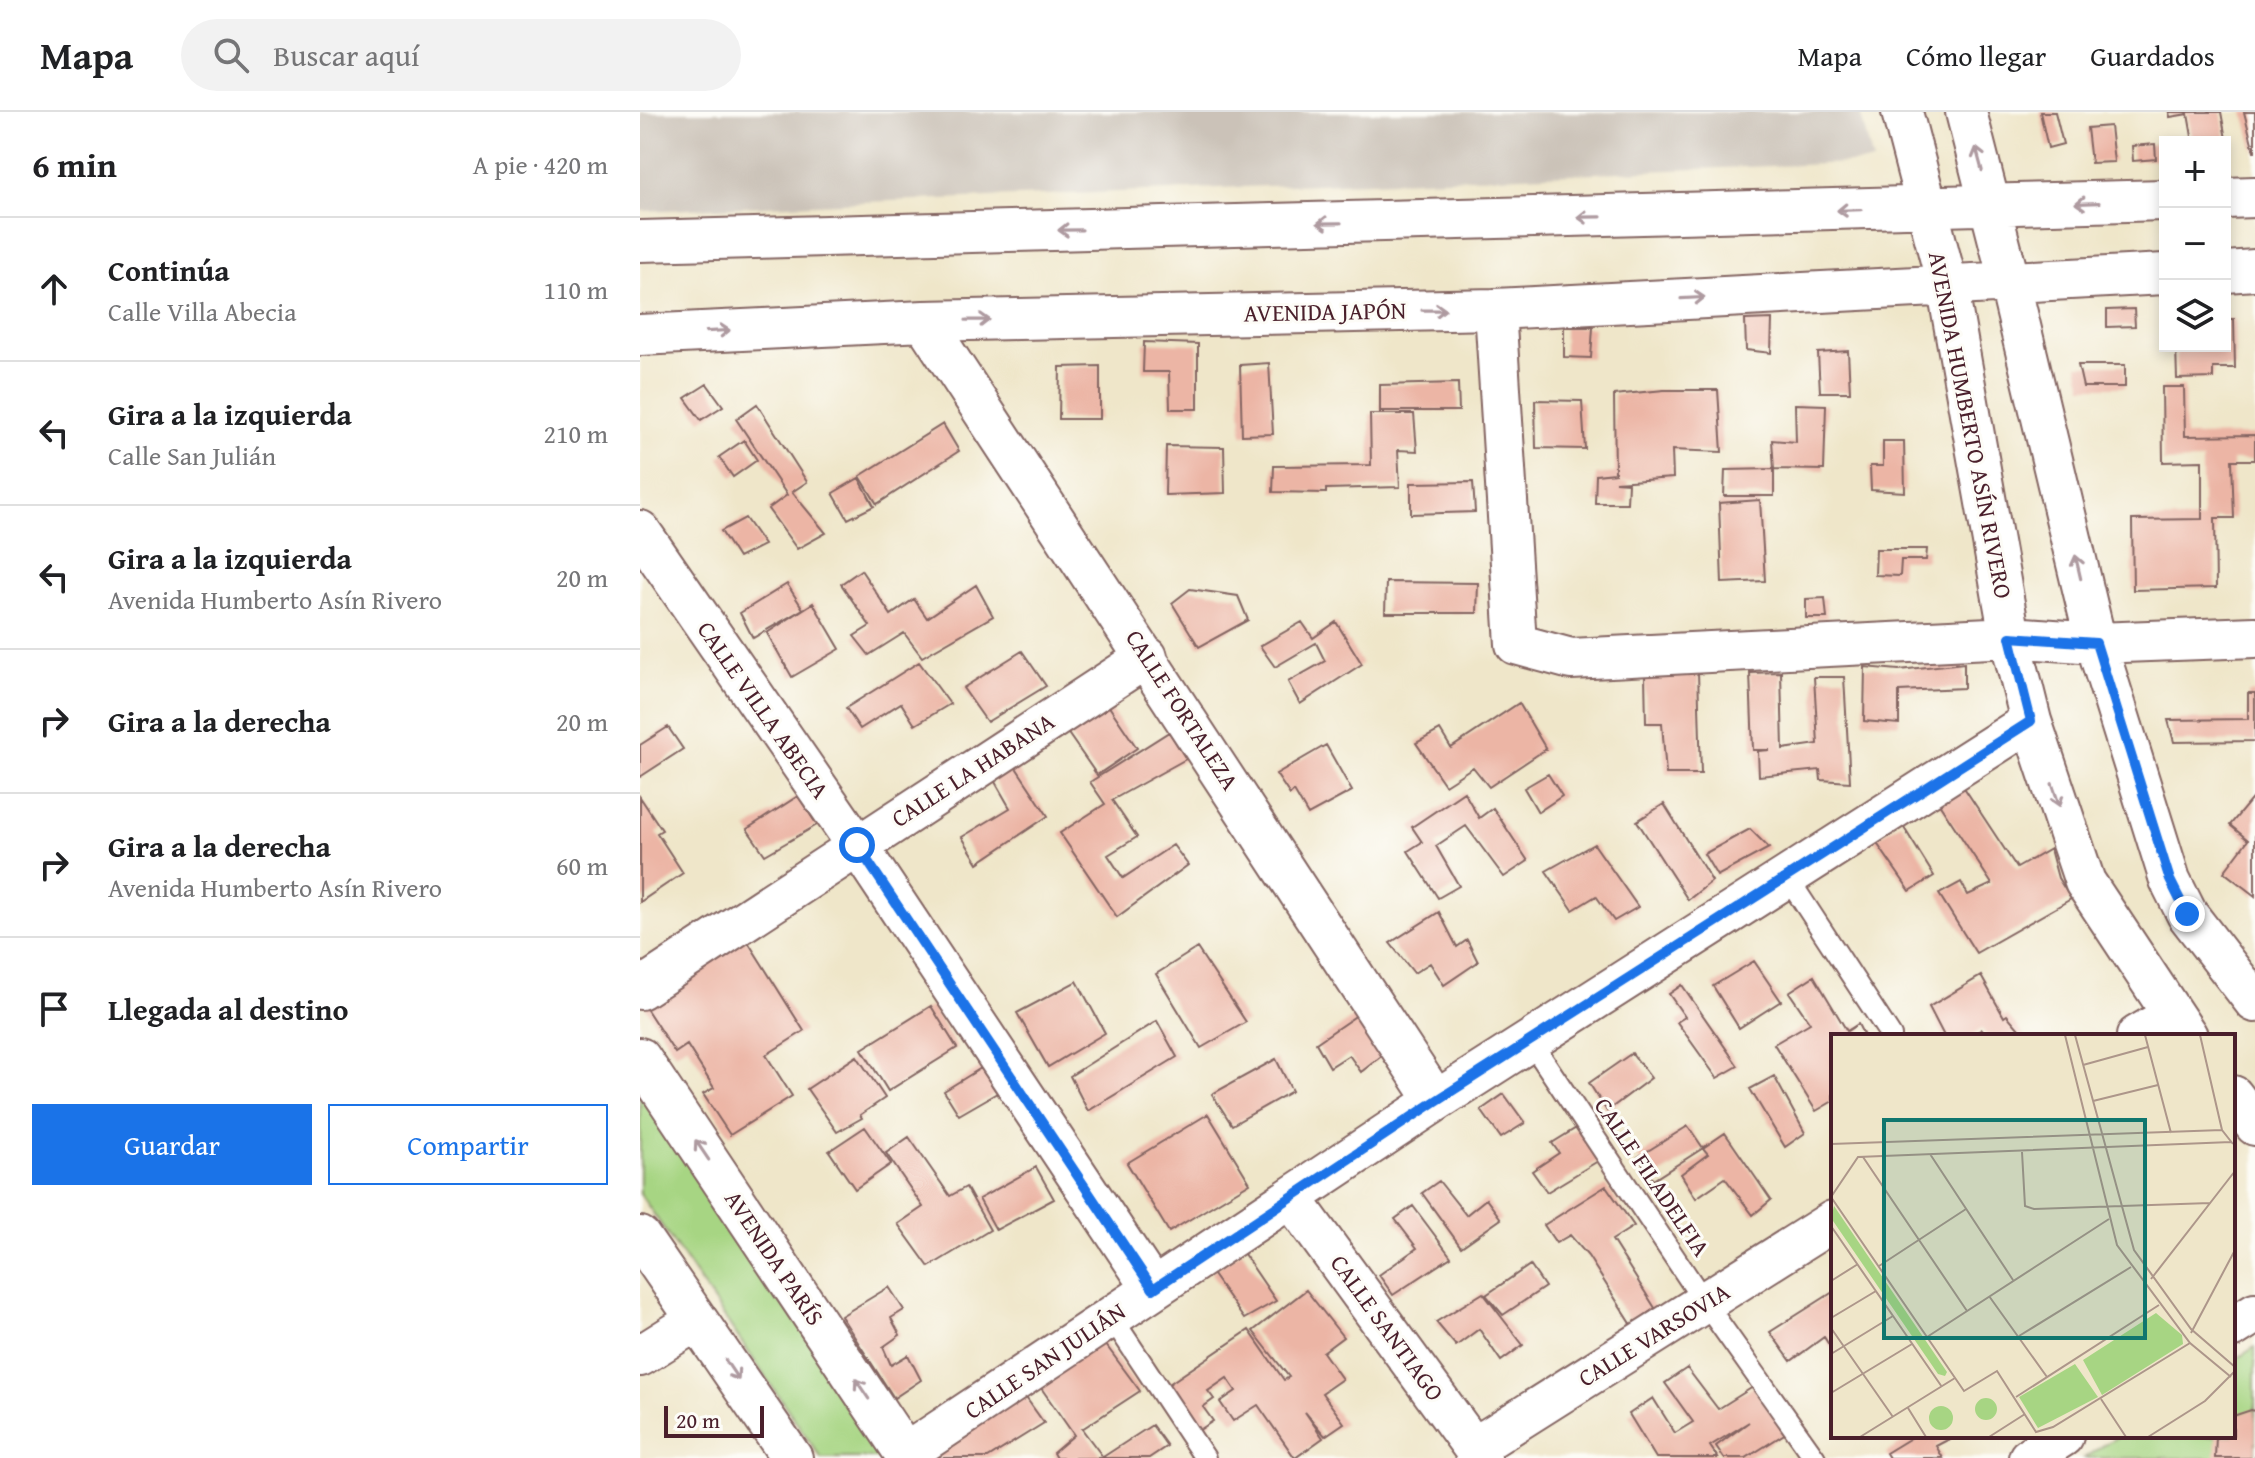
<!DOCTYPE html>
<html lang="es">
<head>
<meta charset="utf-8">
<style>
  :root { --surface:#fff; --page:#f2f2f2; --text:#202124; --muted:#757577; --line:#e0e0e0; --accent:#1a73e8 }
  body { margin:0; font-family:"Gentium Book Plus",serif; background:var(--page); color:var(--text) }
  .controls { position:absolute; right:24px; top:24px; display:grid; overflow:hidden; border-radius:0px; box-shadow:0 4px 12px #0003 }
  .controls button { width:72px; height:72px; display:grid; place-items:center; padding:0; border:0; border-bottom:2px solid var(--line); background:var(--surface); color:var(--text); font:40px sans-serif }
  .scale { position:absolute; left:24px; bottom:20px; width:100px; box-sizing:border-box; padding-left:8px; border:4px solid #4a1f2b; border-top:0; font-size:22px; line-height:28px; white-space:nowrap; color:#4a1f2b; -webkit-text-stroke:6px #fdfcf7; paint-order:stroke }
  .stop { position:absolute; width:24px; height:24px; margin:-18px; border:6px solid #1a73e8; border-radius:50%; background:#fff }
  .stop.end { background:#1a73e8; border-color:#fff; box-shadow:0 2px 8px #0008 }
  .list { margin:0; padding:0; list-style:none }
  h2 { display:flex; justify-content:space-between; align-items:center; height:104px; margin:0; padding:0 32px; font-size:34px }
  h2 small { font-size:26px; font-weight:400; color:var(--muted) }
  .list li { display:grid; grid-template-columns:52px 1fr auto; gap:24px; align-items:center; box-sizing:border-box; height:144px; padding:0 32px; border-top:2px solid var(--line) }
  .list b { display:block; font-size:30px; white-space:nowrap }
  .list p { margin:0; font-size:26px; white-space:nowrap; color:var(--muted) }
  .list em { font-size:26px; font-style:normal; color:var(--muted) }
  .actions { display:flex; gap:16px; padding:24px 32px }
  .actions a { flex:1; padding:18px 0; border:2px solid var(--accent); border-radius:0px; text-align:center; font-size:28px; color:var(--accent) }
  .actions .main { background:var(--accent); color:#fff }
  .icon { flex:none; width:44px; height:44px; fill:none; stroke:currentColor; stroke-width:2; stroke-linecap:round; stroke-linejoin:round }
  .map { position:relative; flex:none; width:1615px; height:1346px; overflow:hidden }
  header { display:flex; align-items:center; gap:48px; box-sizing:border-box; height:112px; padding:0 40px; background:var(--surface); border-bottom:2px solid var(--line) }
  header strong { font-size:38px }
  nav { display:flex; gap:44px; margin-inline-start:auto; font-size:28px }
  .search { width:560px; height:72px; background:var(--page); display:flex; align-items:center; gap:20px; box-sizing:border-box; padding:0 28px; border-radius:44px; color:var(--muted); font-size:30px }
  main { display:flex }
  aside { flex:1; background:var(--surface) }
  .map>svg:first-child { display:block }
  .industrial { fill:#cbc2b8 }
  .green { fill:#a7d583; stroke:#787a57; stroke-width:2 }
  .building { fill:#ecb5a5 }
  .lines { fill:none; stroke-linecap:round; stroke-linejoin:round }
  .service-casing { stroke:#846562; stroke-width:24 }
  .minor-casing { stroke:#846562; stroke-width:44 }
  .service { stroke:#fff; stroke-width:20 }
  .minor { stroke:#fff; stroke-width:40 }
  .oneway { stroke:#ae9aa0 }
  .route { stroke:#1a73e8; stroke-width:10 }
  .labels { text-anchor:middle; stroke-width:6; stroke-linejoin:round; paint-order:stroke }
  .street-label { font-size:24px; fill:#4a1f2b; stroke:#fdfcf7 }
  .inset-road { fill:none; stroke:#ad968a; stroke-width:2 }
  .view { fill:#0f766e; fill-opacity:0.15; stroke:#0f766e; stroke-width:4 }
  .inset-edge { fill:none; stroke:#4a1f2b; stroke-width:4 }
</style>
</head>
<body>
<header>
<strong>Mapa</strong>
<div class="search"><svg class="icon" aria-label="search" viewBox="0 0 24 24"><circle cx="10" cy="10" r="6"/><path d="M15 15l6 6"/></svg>Buscar aquí</div>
<nav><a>Mapa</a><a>Cómo llegar</a><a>Guardados</a></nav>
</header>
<main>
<aside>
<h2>6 min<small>A pie · 420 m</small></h2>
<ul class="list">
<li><svg class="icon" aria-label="ahead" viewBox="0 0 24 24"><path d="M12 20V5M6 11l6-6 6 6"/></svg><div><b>Continúa</b><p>Calle Villa Abecia</p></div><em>110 m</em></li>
<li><svg class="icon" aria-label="left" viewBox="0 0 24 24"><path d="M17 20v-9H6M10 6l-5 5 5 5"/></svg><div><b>Gira a la izquierda</b><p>Calle San Julián</p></div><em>210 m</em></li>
<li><svg class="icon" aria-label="left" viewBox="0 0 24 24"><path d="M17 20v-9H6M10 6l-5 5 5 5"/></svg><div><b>Gira a la izquierda</b><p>Avenida Humberto Asín Rivero</p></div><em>20 m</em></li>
<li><svg class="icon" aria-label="right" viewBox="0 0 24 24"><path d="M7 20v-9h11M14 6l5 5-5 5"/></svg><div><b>Gira a la derecha</b></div><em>20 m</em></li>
<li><svg class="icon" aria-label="right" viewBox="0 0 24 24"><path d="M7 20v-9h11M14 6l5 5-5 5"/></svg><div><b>Gira a la derecha</b><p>Avenida Humberto Asín Rivero</p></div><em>60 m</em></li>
<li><svg class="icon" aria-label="arrive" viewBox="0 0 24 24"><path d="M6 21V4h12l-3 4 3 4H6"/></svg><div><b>Llegada al destino</b></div></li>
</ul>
<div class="actions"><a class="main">Guardar</a><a>Compartir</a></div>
</aside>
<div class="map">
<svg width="1615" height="1346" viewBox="0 0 1615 1346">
  <rect width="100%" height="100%" fill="#fdfcf7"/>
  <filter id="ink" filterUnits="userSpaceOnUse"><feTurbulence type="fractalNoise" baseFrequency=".0125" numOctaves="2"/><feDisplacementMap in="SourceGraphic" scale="16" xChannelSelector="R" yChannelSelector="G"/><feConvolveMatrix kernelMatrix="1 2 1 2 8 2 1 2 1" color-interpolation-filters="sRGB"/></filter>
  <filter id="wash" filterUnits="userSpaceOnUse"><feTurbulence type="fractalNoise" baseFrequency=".006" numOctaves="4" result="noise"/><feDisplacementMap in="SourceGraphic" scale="32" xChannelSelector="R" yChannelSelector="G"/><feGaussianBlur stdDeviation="1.8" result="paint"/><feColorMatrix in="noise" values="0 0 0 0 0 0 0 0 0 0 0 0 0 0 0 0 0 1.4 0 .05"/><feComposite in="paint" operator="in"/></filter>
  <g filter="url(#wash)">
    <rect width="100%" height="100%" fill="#efe6c9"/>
    <path class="industrial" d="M 0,0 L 1220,0 L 1233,50 L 0,99 Z"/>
    <path class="green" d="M 0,971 L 256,1346 L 181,1346 L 0,1082 Z
      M 1615,1235 L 1615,1346 L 1444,1346 L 1478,1324 L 1593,1324 L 1593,1249 Z"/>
    <g id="blocks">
      <path class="building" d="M 1400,0 L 1415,0 L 1423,32 L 1408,36 Z
        M 1529,0 L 1581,0 L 1589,43 L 1585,44 L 1585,30 L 1553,30 L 1548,2 L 1530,5 Z
        M 1604,0 L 1615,0 L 1615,39 L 1614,39 Z
        M 1470,14 L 1474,50 L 1451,51 L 1447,16 Z
        M 1515,32 L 1516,47 L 1493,49 L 1492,34 Z
        M 1494,197 L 1495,214 L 1467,215 L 1467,198 Z
        M 1132,207 L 1131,241 L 1106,238 L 1105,208 Z
        M 1585,207 L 1594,207 L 1595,256 L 1573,256 L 1573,266 L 1537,267 L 1536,234 L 1585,234 Z
        M 924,215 L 953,215 L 951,246 L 924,245 Z
        M 504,230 L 558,232 L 558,297 L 530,297 L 529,260 L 503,260 Z
        M 1208,239 L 1210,280 L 1180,280 L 1178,241 Z
        M 629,251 L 633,322 L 602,323 L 600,253 Z
        M 1438,253 L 1485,253 L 1485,275 L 1443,275 Z
        M 460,254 L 460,307 L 419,307 L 420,255 Z
        M 818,271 L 819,299 L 740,299 L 740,273 Z
        M 67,272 L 83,294 L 61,308 L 45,286 Z
        M 1522,275 L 1544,275 L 1545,324 L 1615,323 L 1615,348 L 1592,348 L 1594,406 L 1575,406 L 1576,476 L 1493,478 L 1492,408 L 1562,407 L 1562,349 L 1523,350 Z
        M 1024,278 L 1078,278 L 1082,340 L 1032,338 L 1033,366 L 975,370 L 988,371 L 987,391 L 955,391 L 956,363 L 975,361 L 974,283 Z
        M 895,288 L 942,289 L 945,337 L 896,336 Z
        M 117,292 L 167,370 L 152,380 L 186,421 L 157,437 L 128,397 L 147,383 L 96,307 Z
        M 1155,292 L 1186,293 L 1184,358 L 1134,357 L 1132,328 L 1156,330 Z
        M 730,302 L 774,302 L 777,339 L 758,338 L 760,375 L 686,377 L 686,381 L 633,380 L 634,354 L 731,353 Z
        M 303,312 L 319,339 L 237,392 L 220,364 Z
        M 104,328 L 117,348 L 93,365 L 79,345 Z
        M 1243,329 L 1264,329 L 1265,380 L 1231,378 L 1230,354 L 1243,354 Z
        M 526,334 L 584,335 L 585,381 L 525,383 Z
        M 1134,357 L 1134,384 L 1084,384 L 1085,358 Z
        M 219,366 L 234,394 L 208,407 L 193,381 Z
        M 833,370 L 835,400 L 771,402 L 771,371 Z
        M 1120,388 L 1125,469 L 1082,471 L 1079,391 Z
        M 105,406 L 124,433 L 98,446 L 81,419 Z
        M 1236,437 L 1287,437 L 1286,448 L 1261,448 L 1260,464 L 1235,463 Z
        M 221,458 L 251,503 L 274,487 L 287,506 L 336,473 L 353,504 L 282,545 L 264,521 L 229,543 L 214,524 L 230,514 L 201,472 Z
        M 746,470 L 838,471 L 837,501 L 745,501 Z
        M 147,472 L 163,497 L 113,526 L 100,501 Z
        M 550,477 L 598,484 L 608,508 L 559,535 L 532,491 Z
        M 1185,486 L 1187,506 L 1166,506 L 1166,487 Z
        M 173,491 L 200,537 L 152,565 L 127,521 Z
        M 662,510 L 673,526 L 696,510 L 722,552 L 660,592 L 648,570 L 685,549 L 676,531 L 635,555 L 620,534 Z
        M 382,539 L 406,574 L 347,610 L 323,576 Z
        M 279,550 L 310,592 L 275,613 L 261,591 L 220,617 L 206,596 Z
        M 1324,551 L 1324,576 L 1259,579 L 1259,612 L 1224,609 L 1225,555 L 1259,558 Z
        M 1058,559 L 1061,662 L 1026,662 L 1022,611 L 1006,611 L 1005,563 Z
        M 1141,560 L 1143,637 L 1178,632 L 1174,565 L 1204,565 L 1210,670 L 1181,668 L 1180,658 L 1119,664 L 1118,639 L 1130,638 L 1113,638 L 1110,561 Z
        M 1608,581 L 1615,581 L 1615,629 L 1534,630 L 1528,608 L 1608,607 Z
        M 466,590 L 497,636 L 457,663 L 427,620 Z
        M 879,591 L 906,637 L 849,675 L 833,655 L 805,673 L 776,631 L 800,618 L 811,636 Z
        M 28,615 L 43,637 L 0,665 L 0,633 Z
        M 529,620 L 546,647 L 472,688 L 497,725 L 468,743 L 483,766 L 533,733 L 548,753 L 477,805 L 420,721 L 465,692 L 450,670 Z
        M 686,633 L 712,679 L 668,703 L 654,679 L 650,683 L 636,662 Z
        M 375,654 L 408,704 L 338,751 L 322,725 L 370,696 L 347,656 Z
        M 908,662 L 922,684 L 898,700 L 884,676 Z
        M 1321,671 L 1377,756 L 1410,737 L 1418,766 L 1431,787 L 1336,841 L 1299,782 L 1321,770 L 1328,783 L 1352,772 L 1297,688 Z
        M 824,680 L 839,706 L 853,696 L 888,749 L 864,765 L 826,714 L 796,734 L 819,774 L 798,786 L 768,739 L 782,730 L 772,715 Z
        M 1615,683 L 1615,784 L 1584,760 L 1608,728 L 1590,713 Z
        M 158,684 L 177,713 L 125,743 L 107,717 Z
        M 0,685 L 22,718 L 17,721 L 43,761 L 0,790 Z
        M 1024,692 L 1072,769 L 1048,788 L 997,709 Z
        M 1261,711 L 1294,764 L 1270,779 L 1234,727 Z
        M 1110,717 L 1129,736 L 1077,764 L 1064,742 Z
        M 954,732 L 998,795 L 974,809 L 956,784 L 933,798 L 906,759 Z
        M 799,800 L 817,835 L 827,828 L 838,850 L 804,873 L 790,851 L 774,861 L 750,831 Z
        M 103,822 L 164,919 L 126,943 L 152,984 L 90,1023 L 63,982 L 74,976 L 47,933 L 35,941 L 0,887 Z
        M 557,836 L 606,910 L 561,936 L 516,862 Z
        M 1114,849 L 1141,889 L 1099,916 L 1073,874 Z
        M 1174,864 L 1207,919 L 1218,912 L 1224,924 L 1193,924 L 1193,989 L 1176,999 L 1134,932 L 1170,911 L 1149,880 Z
        M 1341,864 L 1364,905 L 1367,903 L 1385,924 L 1347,924 L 1342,917 L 1331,924 L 1304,924 L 1289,895 Z
        M 437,869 L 465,921 L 408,955 L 377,901 Z
        M 1042,873 L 1098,954 L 1077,966 L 1037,910 L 1045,905 L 1029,882 Z
        M 291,894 L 317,936 L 248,979 L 222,937 Z
        M 720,901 L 744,942 L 721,960 L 709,943 L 690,955 L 676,931 Z
        M 517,909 L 537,945 L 448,999 L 430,964 Z
        M 992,941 L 1011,966 L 967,999 L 949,971 Z
        M 217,944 L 245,986 L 220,1003 L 222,1006 L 197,1020 L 167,977 Z
        M 636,947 L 652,979 L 592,1013 L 572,982 Z
        M 341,956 L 357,981 L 319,1003 L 304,979 Z
        M 1134,964 L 1165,1021 L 1145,1035 L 1110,977 Z
        M 864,982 L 885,1011 L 861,1026 L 841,998 Z
        M 568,1002 L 610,1071 L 529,1120 L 487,1051 Z
        M 1048,1014 L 1063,1036 L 1013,1068 L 998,1045 Z
        M 225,1015 L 251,1052 L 215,1077 L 189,1039 Z
        M 938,1015 L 958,1049 L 907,1080 L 892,1059 L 919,1041 L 912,1031 Z
        M 1085,1021 L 1131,1088 L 1113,1103 L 1085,1066 L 1056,1086 L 1041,1062 L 1068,1042 L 1063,1036 Z
        M 269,1025 L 310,1084 L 326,1075 L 350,1118 L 289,1155 L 258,1112 L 283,1095 L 246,1041 Z
        M 396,1055 L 414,1087 L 356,1118 L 339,1087 Z
        M 799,1069 L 826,1103 L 846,1087 L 861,1107 L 821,1135 L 782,1081 Z
        M 966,1074 L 994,1114 L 972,1128 L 1015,1196 L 992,1213 L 948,1144 L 930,1123 L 916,1131 L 904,1113 Z
        M 773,1094 L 811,1145 L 753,1183 L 739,1163 L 777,1136 L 755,1107 Z
        M 602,1139 L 636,1189 L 604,1207 L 571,1160 Z
        M 890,1153 L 905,1175 L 863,1203 L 846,1183 Z
        M 249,1175 L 264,1198 L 251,1206 L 260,1223 L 243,1235 L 251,1253 L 268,1243 L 281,1268 L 254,1286 L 201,1204 Z
        M 666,1178 L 703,1225 L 683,1240 L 702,1267 L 682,1281 L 704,1311 L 685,1324 L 665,1300 L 683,1326 L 655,1346 L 618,1293 L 593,1309 L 580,1290 L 596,1279 L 587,1266 L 568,1279 L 574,1287 L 563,1295 L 573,1309 L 558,1319 L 526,1274 L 609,1218 L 644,1268 L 649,1265 L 613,1219 Z
        M 1193,1180 L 1193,1239 L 1184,1225 L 1151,1249 L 1130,1220 Z
        M 843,1181 L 883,1233 L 861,1249 L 839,1217 L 816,1234 L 796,1210 Z
        M 460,1225 L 500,1279 L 442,1317 L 463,1345 L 512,1313 L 527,1334 L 509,1346 L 416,1346 L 413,1341 L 434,1323 L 399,1273 Z
        M 1047,1256 L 1078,1297 L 1113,1275 L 1146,1321 L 1106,1346 L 1084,1346 L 1076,1334 L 1109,1310 L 1070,1334 L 1078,1346 L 1016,1346 L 989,1302 L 1013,1286 L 1035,1321 L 1053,1310 L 1025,1271 Z
        M 382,1280 L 404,1311 L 348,1346 L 299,1346 L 295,1340 Z
        M 1611,1298 L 1615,1299 L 1615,1346 L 1575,1346 L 1576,1324 L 1593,1324 L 1593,1304 Z
        M 1274,1324 L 1315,1324 L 1296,1334 L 1303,1346 L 1249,1346 L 1246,1341 Z"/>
    </g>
  </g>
  <g filter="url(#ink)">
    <use href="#blocks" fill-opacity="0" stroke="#846562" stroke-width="2"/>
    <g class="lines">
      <defs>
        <path id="service" d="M 1147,765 L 1251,924
          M 891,930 L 1065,1191 L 1175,1346
          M 472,1206 L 565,1346"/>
        <path id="minor" d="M 1262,0 L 1307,172 L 1370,525 L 1391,609 L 1445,770 L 1547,924
          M 1326,0 L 1369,168 L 1456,531 L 1530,768 L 1547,802 L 1615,890
          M 1585,86 L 1615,85
          M 0,129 L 1525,88
          M 1585,160 L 1615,158
          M 855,197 L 876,532 L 931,547 L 1370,525 L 1456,531 L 1615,525
          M 284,209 L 796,989
          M 0,223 L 284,209 L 855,197 L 1525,162
          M 0,419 L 217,733 L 513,1177
          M 0,877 L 507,545
          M 1497,924 L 1531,904
          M 0,946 L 268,1346
          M 1593,984 L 1615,1013
          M 652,1087 L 841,1346
          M 0,1125 L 152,1346
          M 1593,1215 L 1615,1201
          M 0,1244 L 57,1208
          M 834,1336 L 1193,1109
          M 265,1342 L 796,989 L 1391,609
          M 1389,1346 L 1423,1324"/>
      </defs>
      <use href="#service" class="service-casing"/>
      <use href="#minor" class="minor-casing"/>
      <use href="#service" class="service"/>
      <use href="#minor" class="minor"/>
    </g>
    <defs><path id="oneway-shaft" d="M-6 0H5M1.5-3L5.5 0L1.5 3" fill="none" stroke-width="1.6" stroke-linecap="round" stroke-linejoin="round" transform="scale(2)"/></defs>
    <g class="oneway">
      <use href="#oneway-shaft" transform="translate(1339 47) rotate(-105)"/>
      <use href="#oneway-shaft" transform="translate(1447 91) rotate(178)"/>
      <use href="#oneway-shaft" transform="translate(1209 98) rotate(178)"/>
      <use href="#oneway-shaft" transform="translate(949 105) rotate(179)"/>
      <use href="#oneway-shaft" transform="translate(689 111) rotate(179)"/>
      <use href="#oneway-shaft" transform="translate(430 118) rotate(179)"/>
      <use href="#oneway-shaft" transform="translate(1053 186) rotate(-3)"/>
      <use href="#oneway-shaft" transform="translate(794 198) rotate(-1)"/>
      <use href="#oneway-shaft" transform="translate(338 208) rotate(-1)"/>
      <use href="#oneway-shaft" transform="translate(78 219) rotate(-3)"/>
      <use href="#oneway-shaft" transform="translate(1438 455) rotate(-103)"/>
      <use href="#oneway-shaft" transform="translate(1416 683) rotate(71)"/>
      <use href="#oneway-shaft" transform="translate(62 1038) rotate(-124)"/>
      <use href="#oneway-shaft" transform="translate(92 1258) rotate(56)"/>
      <use href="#oneway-shaft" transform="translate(222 1277) rotate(-124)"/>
    </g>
  </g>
  <g class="lines" filter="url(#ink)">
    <path class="route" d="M 217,733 L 513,1177 L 796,989 L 1391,609 L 1370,525 L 1456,531 L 1530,768 L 1547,802"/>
  </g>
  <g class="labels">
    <g class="street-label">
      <text transform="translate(685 200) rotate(-1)" y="8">AVENIDA JAPÓN</text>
      <text transform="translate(1330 313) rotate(79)" y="8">AVENIDA HUMBERTO ASÍN RIVERO</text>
      <text transform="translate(123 598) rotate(55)" y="8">CALLE VILLA ABECIA</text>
      <text transform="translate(542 598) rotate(57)" y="8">CALLE FORTALEZA</text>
      <text transform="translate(333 658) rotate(-33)" y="8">CALLE LA HABANA</text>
      <text transform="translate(1012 1065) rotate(56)" y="8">CALLE FILADELFIA</text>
      <text transform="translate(134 1146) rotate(56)" y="8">AVENIDA PARÍS</text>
      <text transform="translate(747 1216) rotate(54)" y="8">CALLE SANTIAGO</text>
      <text transform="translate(1014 1223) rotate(-32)" y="8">CALLE VARSOVIA</text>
      <text transform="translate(405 1249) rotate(-34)" y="8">CALLE SAN JULIÁN</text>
    </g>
  </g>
  <g transform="translate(1191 922)">
    <rect width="404" height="404" fill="#efe6c9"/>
    <path d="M 3,172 L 116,338 L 114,342 L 107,340 L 0,184 ZM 325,279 L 351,301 L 352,310 L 271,361 L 252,326 ZM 244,330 L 267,363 L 207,394 L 188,363 ZM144 375a11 11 0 1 1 22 0a11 11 0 1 1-22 0ZM98 384a12 12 0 1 1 24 0a12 12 0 1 1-24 0Z" fill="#a7d583"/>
    <path class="inset-road" d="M 234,1 L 286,211 L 359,309 L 400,343M 244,1 L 303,216 L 360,295 L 404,333M 314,1 L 340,99M 369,1 L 391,96 L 402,110M 252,31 L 317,13M 262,67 L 327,51M 0,110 L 391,96M 191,118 L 194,172 L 203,175 L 379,169M 99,120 L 182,246M 32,123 L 136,277M 0,163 L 133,357 L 166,337 L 205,398 L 222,393 L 359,309M 0,163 L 27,123 L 400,108M 0,192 L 111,353M 48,232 L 135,175M 320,245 L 404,137M 0,247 L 27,230M 158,262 L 216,343M 0,284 L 45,257M 0,294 L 62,383M 360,299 L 404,216M 188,302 L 300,233M 96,303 L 278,185M 0,320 L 62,282M 0,359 L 81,310M 185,363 L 328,271M 270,365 L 295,403M 77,374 L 95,403M 29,403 L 124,344M 158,403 L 194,380M 317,403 L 374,367 L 404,337"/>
    <path class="view" d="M 53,86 L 314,86 L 314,304 L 53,304 Z"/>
    <rect width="404" height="404" class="inset-edge"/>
  </g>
</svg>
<div class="controls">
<button>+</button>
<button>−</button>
<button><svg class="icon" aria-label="layers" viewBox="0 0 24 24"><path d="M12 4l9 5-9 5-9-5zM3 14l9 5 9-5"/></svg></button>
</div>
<div class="scale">20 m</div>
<div class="stop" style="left:217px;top:733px"></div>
<div class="stop end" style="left:1547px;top:802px"></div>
</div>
</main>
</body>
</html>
